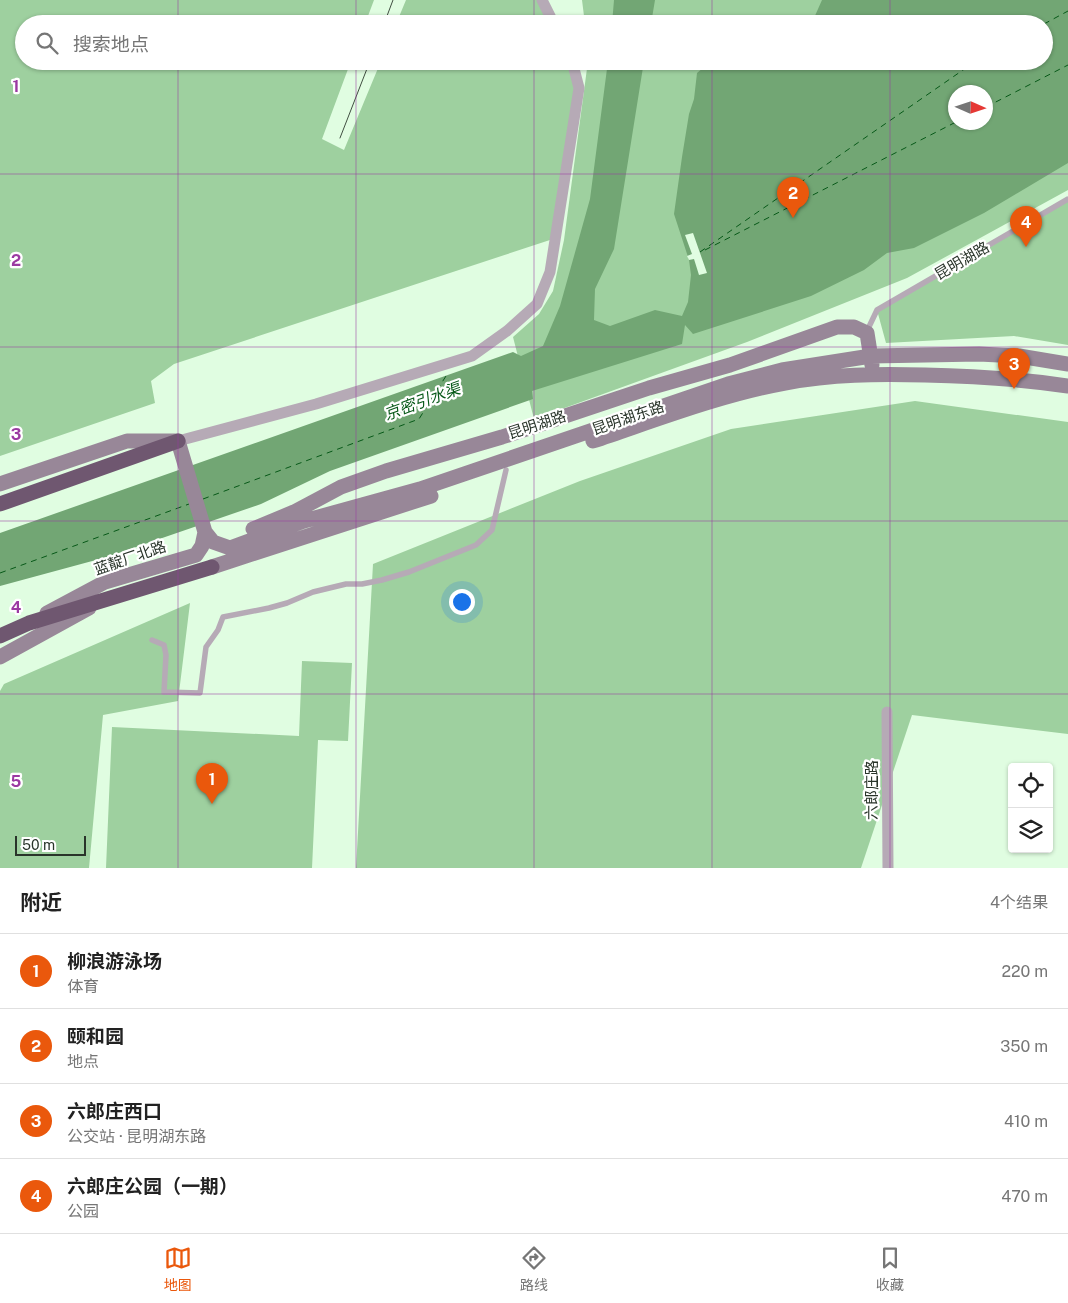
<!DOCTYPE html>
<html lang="zh">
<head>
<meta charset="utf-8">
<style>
  :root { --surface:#fff; --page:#f2f2f2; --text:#222; --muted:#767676; --line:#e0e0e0; --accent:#ea580c }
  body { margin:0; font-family:"Public Sans","Noto Sans SC",sans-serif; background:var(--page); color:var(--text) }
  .controls { position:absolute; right:15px; bottom:15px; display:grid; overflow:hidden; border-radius:5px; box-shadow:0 1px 4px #0004 }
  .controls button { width:45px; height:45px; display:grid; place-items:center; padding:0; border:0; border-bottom:1px solid var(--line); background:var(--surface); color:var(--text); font:25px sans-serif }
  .compass { position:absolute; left:948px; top:85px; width:45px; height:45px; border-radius:50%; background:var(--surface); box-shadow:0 1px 4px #0004; rotate:93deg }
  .scale { position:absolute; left:15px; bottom:12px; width:71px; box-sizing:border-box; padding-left:5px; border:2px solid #29342a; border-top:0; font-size:14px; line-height:18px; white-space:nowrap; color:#29342a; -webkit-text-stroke:4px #fff; paint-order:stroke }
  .you { position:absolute; left:461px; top:601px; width:18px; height:18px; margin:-12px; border:4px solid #fff; border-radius:50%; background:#1a73e8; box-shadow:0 0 0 8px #1a73e833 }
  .badge { display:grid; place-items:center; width:32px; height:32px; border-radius:50%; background:var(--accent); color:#fff; font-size:16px; font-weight:700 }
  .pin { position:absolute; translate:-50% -41px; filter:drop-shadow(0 1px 2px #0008) }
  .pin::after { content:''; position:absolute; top:26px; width:18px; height:15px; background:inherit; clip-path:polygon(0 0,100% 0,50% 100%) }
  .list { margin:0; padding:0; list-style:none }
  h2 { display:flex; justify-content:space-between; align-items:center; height:65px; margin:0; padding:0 20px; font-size:21px }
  h2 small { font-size:16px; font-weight:400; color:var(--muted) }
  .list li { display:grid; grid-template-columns:32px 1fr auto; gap:15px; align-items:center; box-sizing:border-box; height:75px; padding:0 20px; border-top:1px solid var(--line) }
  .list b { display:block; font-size:19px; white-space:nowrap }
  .list p { margin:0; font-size:16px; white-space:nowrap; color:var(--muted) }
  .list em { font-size:16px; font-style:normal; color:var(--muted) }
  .icon { flex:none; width:28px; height:28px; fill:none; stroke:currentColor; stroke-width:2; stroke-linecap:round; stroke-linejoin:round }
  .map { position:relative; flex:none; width:1068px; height:868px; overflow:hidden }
  .search { position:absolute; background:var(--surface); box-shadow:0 1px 4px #0004; left:15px; right:15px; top:15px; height:55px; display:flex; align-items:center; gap:12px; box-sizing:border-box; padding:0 18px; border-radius:28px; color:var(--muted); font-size:19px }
  .sheet { height:365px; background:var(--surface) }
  nav { display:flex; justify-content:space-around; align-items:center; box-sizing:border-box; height:70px; border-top:1px solid var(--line); background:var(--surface); font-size:14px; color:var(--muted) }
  nav a { display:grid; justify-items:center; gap:2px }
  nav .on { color:var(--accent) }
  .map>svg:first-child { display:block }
  .green { fill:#9ed09f; fill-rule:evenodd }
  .water { fill:#72a674; fill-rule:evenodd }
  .pier { fill:#e0fde1 }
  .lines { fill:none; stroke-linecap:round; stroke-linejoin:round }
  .ferry { stroke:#075918; stroke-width:1; stroke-dasharray:6 5; stroke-linecap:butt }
  .lane { stroke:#b6aab6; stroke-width:5.5 }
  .street { stroke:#b6aab6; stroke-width:11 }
  .secondary { stroke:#988798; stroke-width:15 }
  .highway { stroke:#6f5770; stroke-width:15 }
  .tram { stroke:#414f42; stroke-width:1 }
  .grid { fill:none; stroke:#9b3aa2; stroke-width:1; stroke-opacity:0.55 }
  .labels { text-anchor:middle; stroke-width:4.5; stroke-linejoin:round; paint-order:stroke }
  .street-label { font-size:15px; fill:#29342a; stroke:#fff }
  .water-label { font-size:16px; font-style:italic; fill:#075918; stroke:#fff }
  .grid-label { font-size:16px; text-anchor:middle; font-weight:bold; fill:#9b3aa2; stroke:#fff; stroke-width:4.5; stroke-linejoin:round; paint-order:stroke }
</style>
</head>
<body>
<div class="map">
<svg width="1068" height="868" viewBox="0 0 1068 868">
  <rect width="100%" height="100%" fill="#e0fde1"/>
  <path class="green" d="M 0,0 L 374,0 L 365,24 L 24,24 L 24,61 L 351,61 L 322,139 L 344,150 L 381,61 L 567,61 L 576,90 L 553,239 L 174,364 L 151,381 L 155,403 L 0,456 Z
    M 406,0 L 539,0 L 551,24 L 396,24 Z
    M 582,0 L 1068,0 L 1068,190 L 907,278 L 747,342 L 534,419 L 513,337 L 539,314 L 553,291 L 564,240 L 588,61 L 1044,61 L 1044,24 L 585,24 ZM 956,92 L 986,92 L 986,122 L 956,122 Z
    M 1068,199 L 1068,345 L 1014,336 L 886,343 L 877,310 Z
    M 915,401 L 1068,422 L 1068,734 L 912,715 L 861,868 L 356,868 L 373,564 L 580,481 L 731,429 Z
    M 190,603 L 178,701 L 103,715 L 89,868 L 0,868 L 0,691 L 4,684 Z
    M 302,661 L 352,663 L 348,741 L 318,740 L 312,868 L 106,868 L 112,727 L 299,736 Z"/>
  <path class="water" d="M 614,0 L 655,0 L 651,24 L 612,24 Z
    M 822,0 L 1068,0 L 1068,163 L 984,213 L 914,248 L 887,253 L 864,270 L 811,296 L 693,334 L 685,325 L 682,344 L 532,391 L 533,399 L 330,471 L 261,504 L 107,557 L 0,586 L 0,533 L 513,352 L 521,356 L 543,346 L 560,306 L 590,199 L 608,61 L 644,61 L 614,249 L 595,289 L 594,320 L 610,326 L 655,310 L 682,316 L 688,302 L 691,275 L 689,260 L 674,214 L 682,157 L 689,114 L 694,99 L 697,73 L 710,62 L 1044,61 L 1044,24 L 774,24 L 789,17 L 804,20 L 814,18 ZM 956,92 L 986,92 L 986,122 L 956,122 Z"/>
  <path class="pier" d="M 693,233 L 707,273 L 699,275 L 694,259 L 689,260 L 687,256 L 692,254 L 685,235 Z"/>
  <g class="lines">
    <path class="ferry" d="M 1044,24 L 1068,11
      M 986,107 L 1068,65
      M 705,250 L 956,122
      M 700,252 L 976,61
      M 203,499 L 419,419 L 446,376
      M 0,573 L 189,504"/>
    <path class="lane" d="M 867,331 L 877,310 L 1068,199
      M 152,640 L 164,645 L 166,655 L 164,692 L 200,693 L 206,647 L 218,630 L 223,617 L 269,608 L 287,603 L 313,592 L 346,584 L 362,584 L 382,580 L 409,572 L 476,545 L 492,530 L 506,470"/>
    <path class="street" d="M 542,0 L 554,24
      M 178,441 L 316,404 L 472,356 L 507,331 L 537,304 L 550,272 L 579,88 L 572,61
      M 887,712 L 888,868"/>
    <path class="secondary" d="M 593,441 C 656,420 720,395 785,383 C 833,374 876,374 925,375 C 973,376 1020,379 1068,386
      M 0,484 L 127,441 L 178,441 L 205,532 L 213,542 L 230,548 L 304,521 L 420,489 L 728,384 L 782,370 L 871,356 L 979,354 L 1019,356 L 1068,364
      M 253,529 L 294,512 L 341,487 L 386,471 L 502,437 L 649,388 L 730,365 L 837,327 L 854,327 L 867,333 L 872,365
      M 212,567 L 431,496
      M 47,613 L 105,582 L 196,555 L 202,546 L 205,532
      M 0,657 L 89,608"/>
    <path class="highway" d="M 0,504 L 178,441
      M 0,636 L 29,623 L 212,567"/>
    <path class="tram" d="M 384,24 L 393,0
      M 340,138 L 370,61"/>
  </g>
  <path class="grid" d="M 178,0 L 178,24M 356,0 L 356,24M 534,0 L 534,24M 712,0 L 712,24M 890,0 L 890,24M 178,61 L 178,868M 356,61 L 356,868M 534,61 L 534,868M 712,61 L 712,868M 890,61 L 890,868M 0,174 L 1068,174M 0,347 L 1068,347M 0,521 L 1068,521M 0,694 L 1068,694"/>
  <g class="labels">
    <g class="street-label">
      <text transform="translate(962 261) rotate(-30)" y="5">昆明湖路</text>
      <text transform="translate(628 418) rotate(-19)" y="5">昆明湖东路</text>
      <text transform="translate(537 425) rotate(-18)" y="5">昆明湖路</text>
      <text transform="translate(130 558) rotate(-19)" y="5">蓝靛厂北路</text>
      <text transform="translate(872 790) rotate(-90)" y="5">六郎庄路</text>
    </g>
    <g class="water-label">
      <text transform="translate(422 401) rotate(-20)" y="6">京密引水渠</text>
    </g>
  </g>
  <g class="grid-label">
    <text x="16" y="92">1</text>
    <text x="16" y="266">2</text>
    <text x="16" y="440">3</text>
    <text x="16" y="613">4</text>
    <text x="16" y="787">5</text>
  </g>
</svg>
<div class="controls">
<button><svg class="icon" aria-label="locate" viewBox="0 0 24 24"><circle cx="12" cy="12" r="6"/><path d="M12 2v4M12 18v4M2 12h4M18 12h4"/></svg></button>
<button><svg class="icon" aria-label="layers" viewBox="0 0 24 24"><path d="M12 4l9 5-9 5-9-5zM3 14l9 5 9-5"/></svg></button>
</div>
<svg class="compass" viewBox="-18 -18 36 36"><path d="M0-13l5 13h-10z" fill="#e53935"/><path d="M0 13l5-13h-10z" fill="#767676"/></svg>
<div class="scale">50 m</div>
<div class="you"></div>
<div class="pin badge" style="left:212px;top:804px">1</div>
<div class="pin badge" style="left:793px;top:218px">2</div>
<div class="pin badge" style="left:1014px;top:389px">3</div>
<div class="pin badge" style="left:1026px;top:247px">4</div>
<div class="search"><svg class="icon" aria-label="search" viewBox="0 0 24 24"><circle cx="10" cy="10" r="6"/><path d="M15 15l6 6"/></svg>搜索地点</div>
</div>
<section class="sheet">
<h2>附近<small>4个结果</small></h2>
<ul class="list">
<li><span class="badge">1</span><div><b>柳浪游泳场</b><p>体育</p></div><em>220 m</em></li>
<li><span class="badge">2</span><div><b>颐和园</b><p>地点</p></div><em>350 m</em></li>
<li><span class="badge">3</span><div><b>六郎庄西口</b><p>公交站 · 昆明湖东路</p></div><em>410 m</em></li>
<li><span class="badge">4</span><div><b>六郎庄公园（一期）</b><p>公园</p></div><em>470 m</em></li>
</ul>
</section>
<nav>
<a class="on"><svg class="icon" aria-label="map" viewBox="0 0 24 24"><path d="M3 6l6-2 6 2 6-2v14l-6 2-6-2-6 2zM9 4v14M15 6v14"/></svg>地图</a>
<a><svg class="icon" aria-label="directions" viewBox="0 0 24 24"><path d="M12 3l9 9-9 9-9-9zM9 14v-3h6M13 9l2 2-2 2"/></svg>路线</a>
<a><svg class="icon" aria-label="saved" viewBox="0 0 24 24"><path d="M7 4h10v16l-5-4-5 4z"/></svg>收藏</a>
</nav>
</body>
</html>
